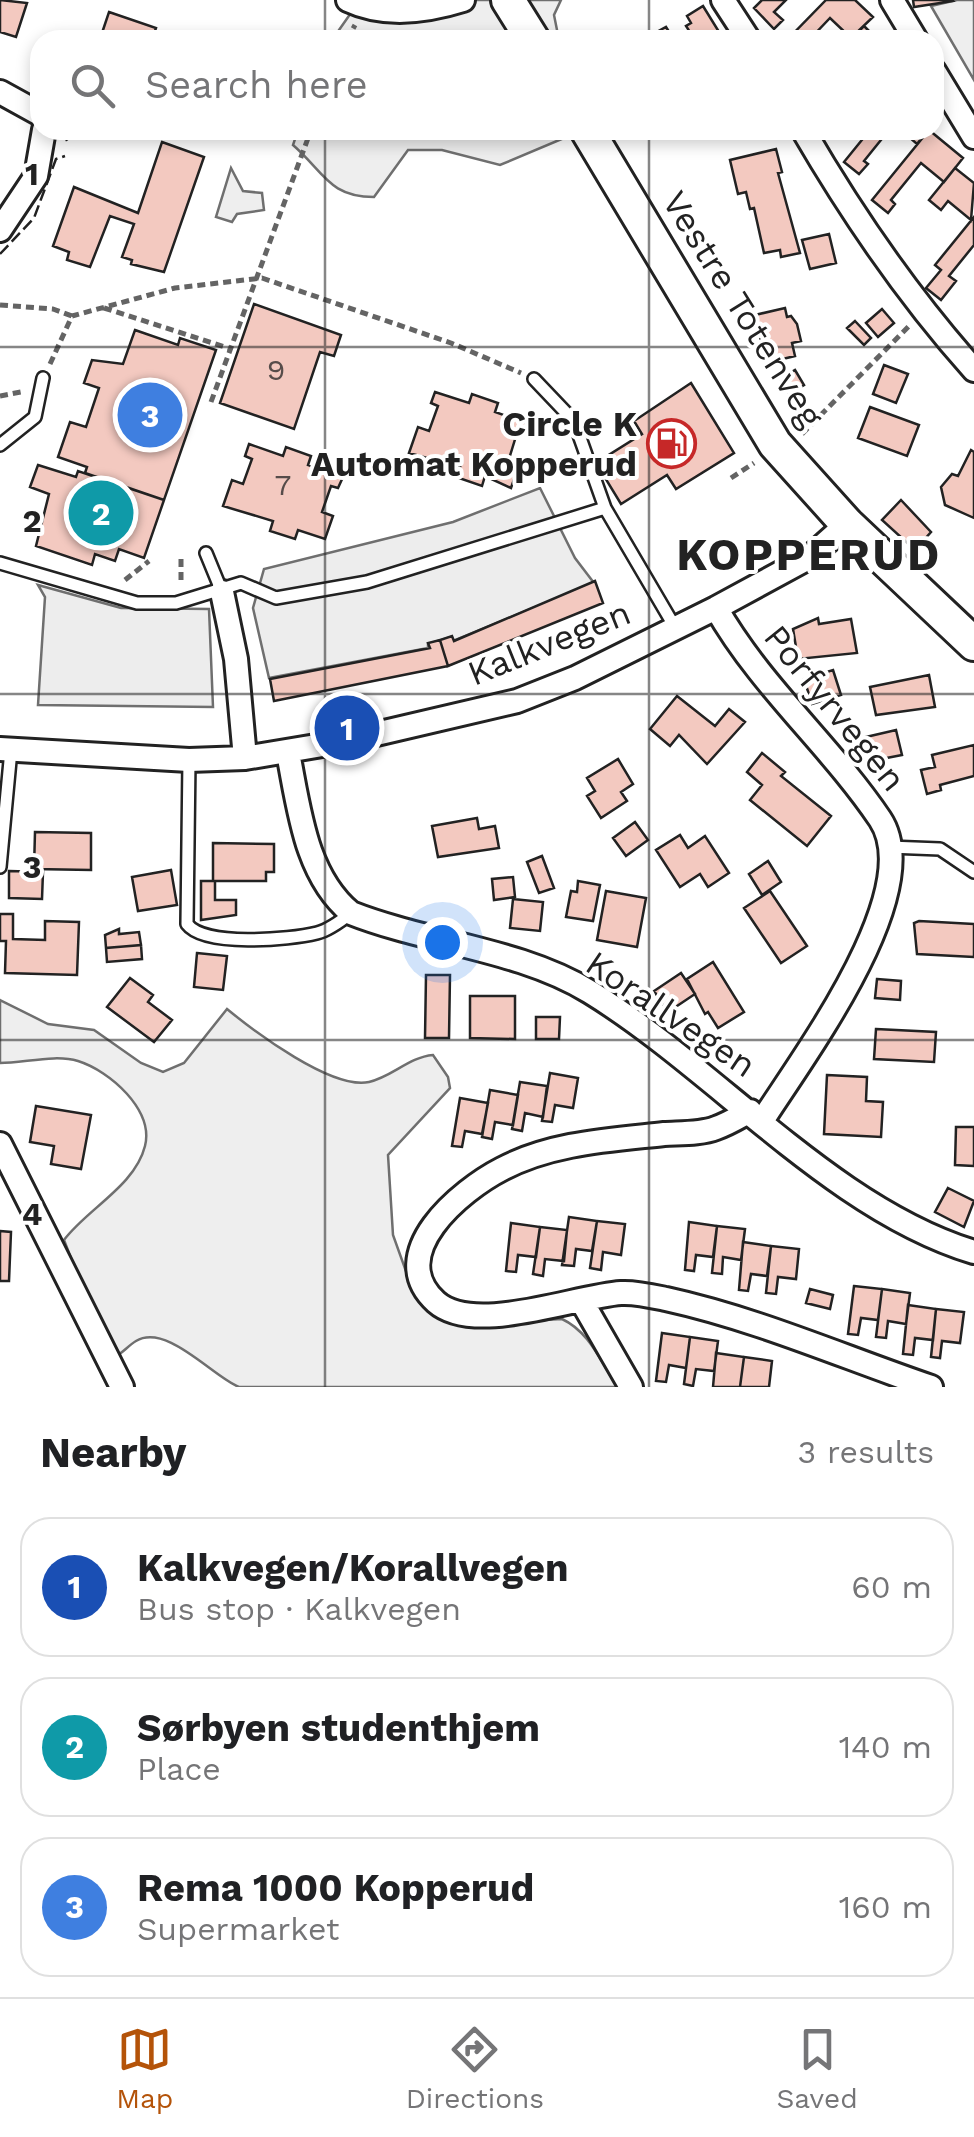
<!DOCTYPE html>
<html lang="en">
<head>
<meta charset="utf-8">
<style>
  :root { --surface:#fff; --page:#f6f6f6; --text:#202124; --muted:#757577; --line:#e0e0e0; --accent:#b45309 }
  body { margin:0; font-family:"Work Sans",sans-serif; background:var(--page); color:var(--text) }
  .you { position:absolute; left:442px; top:942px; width:35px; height:35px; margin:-25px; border:8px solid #fff; border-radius:50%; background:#1a73e8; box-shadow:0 0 0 15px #1a73e833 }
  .badge { display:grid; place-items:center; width:65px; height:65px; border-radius:50%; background:var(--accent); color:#fff; font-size:32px; font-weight:700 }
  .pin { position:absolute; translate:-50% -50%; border:5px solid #fff; box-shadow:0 2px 10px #0006 }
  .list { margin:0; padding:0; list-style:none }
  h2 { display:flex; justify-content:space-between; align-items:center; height:130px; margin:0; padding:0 40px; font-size:42px }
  h2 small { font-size:32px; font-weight:400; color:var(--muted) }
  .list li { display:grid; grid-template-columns:65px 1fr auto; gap:30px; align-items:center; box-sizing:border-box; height:140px; margin:0 20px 20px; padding:0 20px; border:2px solid var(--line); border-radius:30px }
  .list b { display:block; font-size:38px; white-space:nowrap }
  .list p { margin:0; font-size:32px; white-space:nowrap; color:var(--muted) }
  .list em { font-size:32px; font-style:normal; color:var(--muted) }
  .icon { flex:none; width:55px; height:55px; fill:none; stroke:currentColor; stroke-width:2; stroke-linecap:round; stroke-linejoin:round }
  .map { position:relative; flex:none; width:974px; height:1387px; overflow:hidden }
  .search { position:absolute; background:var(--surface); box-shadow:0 5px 15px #0003; left:30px; right:30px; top:30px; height:110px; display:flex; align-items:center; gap:25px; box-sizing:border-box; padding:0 35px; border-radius:30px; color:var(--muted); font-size:38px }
  .sheet { height:610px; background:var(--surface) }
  nav { display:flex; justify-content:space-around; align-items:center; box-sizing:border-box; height:140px; border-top:2px solid var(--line); background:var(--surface); font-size:28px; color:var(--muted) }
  nav a { display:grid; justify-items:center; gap:5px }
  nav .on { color:var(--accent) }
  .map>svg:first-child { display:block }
  .green { fill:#eee; stroke:#6f6f6f; stroke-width:2.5 }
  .parking { fill:#ededed; stroke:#6f6f6f; stroke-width:2.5 }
  .building { fill:#f3c9c0; stroke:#222; stroke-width:2.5 }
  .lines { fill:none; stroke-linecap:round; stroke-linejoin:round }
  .service-casing { stroke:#222; stroke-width:16 }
  .minor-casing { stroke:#222; stroke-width:28 }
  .secondary-casing { stroke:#222; stroke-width:38 }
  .path { stroke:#646464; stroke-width:5; stroke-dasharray:8 5; stroke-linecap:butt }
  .service { stroke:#fff; stroke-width:11 }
  .minor { stroke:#fff; stroke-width:22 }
  .secondary { stroke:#fff; stroke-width:32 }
  .fence { stroke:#222; stroke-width:2.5; stroke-dasharray:12 5; stroke-linecap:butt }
  .grid { fill:none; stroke:#222; stroke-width:2.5; stroke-opacity:0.55 }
  .labels { text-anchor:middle; stroke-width:8; stroke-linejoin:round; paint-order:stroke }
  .number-label { font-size:30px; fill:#564c4a }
  .street-label { font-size:35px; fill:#222; stroke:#fff }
  .poi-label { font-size:35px; font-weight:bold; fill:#222; stroke:#fff; text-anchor:end }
  .district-label { font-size:45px; font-weight:bold; letter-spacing:2.5px; fill:#222; stroke:#fff }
  .grid-label { font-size:32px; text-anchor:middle; font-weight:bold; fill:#222; stroke:#fff; stroke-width:8; stroke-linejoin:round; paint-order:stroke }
</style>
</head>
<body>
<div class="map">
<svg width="974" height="1387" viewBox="0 0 974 1387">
  <rect width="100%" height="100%" fill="#fff"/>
  <path class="green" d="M 360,0 L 561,0 L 554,15 L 559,40 L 332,40 Z
    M 957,0 L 974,0 L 974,80 L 931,6 Z
    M 298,130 L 583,130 L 500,165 L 442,150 L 408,150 L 374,197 C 329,197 324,172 293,145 Z
    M 231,168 L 243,191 L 262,193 L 264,210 L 237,214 L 232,222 L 216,217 Z
    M 0,1000 L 48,1024 L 94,1030 L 141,1063 L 163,1072 L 184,1063 L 227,1009 C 255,1032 332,1090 369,1082 C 392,1077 409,1057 433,1055 L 448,1077 L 450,1088 L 388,1155 L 393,1235 L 412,1288 L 458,1325 L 562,1319 C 590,1332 601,1363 618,1387 L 239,1387 C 212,1376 167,1323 136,1341 C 126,1347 122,1355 110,1359 L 64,1240 C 87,1209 135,1186 145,1146 C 154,1110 110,1071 78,1061 C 55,1054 24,1063 0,1063 Z"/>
  <path class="parking" d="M 540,488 L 575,558 L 594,583 L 453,641 L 451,637 L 428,644 L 428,648 L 269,678 L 253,608 L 264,569 L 453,522 Z
    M 38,585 L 121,608 L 209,609 L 213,707 L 38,705 L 45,597 Z"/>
  <path class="building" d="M 0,0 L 27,3 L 16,37 L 0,32 Z
    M 762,0 L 786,0 L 774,12 L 783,20 L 774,29 L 754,8 Z
    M 826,0 L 855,0 L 873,17 L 851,38 L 830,18 L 809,40 L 787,40 Z
    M 913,0 L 952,0 L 953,1 L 914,7 Z
    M 703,6 L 724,40 L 695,40 L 686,26 L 691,23 L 687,16 Z
    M 109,12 L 156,28 L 152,40 L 101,36 Z
    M 864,26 L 878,40 L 850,40 Z
    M 666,27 L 673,38 L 679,35 L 682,40 L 642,40 Z
    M 870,130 L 889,130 L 864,161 L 868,164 L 859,174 L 844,162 Z
    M 901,130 L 928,130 L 917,144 Z
    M 929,130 L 963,158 L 944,182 L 921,163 L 891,200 L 895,204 L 888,213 L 872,200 Z
    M 162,142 L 204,157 L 164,272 L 131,264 L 132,260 L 122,257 L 134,224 L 110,216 L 90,267 L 67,260 L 69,252 L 53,246 L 74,187 L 138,213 Z
    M 776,149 L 782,172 L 778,173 L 800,253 L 781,257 L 780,250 L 764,253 L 754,208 L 750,209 L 746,192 L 738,194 L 730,160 Z
    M 955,168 L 974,183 L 971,220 L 948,201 L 941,210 L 929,200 Z
    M 974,217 L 974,245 L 949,276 L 956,281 L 941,300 L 926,288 L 941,270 L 935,265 Z
    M 829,234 L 836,263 L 810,269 L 802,240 Z
    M 254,304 L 341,335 L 334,356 L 320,352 L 294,429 L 220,403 Z
    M 785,308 L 787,317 L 791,316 L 797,324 L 801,341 L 792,343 L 795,356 L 766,363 L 755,315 Z
    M 882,309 L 894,323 L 878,337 L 866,323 Z
    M 855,321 L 871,338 L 864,345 L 847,328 Z
    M 135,330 L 178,345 L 180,338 L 216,350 L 164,500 L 85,473 L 87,467 L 58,457 L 70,422 L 86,427 L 99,388 L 84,383 L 92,360 L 123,364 Z
    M 884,365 L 908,374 L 896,403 L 873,394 Z
    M 795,370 L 804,385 L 789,394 L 780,379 Z
    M 691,383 L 734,453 L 676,489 L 667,475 L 621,504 L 596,463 L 642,434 L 634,421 Z
    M 435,392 L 469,403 L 472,394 L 498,403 L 495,412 L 529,424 L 525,435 L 517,433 L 509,459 L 520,462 L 511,488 L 485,476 L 482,486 L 456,477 L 460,467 L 409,453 L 418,427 L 429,431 L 438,406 L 431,403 Z
    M 870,407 L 919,425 L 907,456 L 858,438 Z
    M 249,444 L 283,456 L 286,447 L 311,456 L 308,465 L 343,477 L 338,488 L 331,486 L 322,512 L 333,516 L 325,539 L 298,530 L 295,539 L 270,531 L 273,521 L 223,506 L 232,480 L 243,484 L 252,459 L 245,456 Z
    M 971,450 L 974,452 L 974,518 L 945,505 L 941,487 L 952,474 L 958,476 Z
    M 38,465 L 76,477 L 78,471 L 164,500 L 144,558 L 119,549 L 115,561 L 95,554 L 92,565 L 36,546 L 49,494 L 30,487 Z
    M 901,500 L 931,532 L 915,550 L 882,520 Z
    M 595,581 L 603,603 L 448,666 L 440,640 L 452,636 L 454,641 Z
    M 818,618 L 819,624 L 851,619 L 857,653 L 798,659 L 793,629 Z
    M 440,640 L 448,666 L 274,701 L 270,679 L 430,648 L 428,643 Z
    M 833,670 L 841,695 L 812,704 L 804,679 Z
    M 929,675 L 935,707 L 876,715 L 870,687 Z
    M 677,696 L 715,726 L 729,709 L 745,722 L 707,764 L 679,735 L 670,746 L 650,729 Z
    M 896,730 L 902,755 L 871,761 L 866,737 Z
    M 974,745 L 974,776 L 940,785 L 941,790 L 927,794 L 921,770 L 935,767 L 932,755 Z
    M 762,753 L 785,772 L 781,776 L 831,816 L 807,846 L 750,800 L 762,785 L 747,772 Z
    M 618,759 L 633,784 L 621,792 L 627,801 L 601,818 L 587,796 L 595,791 L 587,778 Z
    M 477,818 L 479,829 L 495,826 L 499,848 L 438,857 L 432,826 Z
    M 635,822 L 648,840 L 626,856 L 613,838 Z
    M 35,832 L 91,833 L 91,870 L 34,869 Z
    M 680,835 L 688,848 L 705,836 L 729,873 L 708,887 L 700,874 L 680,887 L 656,850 Z
    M 213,843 L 274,844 L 274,872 L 266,872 L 266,881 L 213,881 Z
    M 542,856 L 554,888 L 539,893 L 527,862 Z
    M 768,861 L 781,882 L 762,895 L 749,874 Z
    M 171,870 L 177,905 L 138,911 L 132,877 Z
    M 9,871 L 43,872 L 42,899 L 9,898 Z
    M 513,877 L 515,897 L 494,900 L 492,879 Z
    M 201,881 L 215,881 L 215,900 L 236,900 L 236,915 L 201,920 Z
    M 578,881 L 600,885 L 593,921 L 566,917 L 571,891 L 577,892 Z
    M 606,891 L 646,898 L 637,947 L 597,940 Z
    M 770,891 L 807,946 L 781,963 L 744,908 Z
    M 513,899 L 543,902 L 540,931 L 510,928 Z
    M 0,914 L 13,914 L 13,939 L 45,940 L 45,921 L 79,922 L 77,975 L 5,973 L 6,941 L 0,941 Z
    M 919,921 L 974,924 L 974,957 L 917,954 L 914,923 Z
    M 119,929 L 119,934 L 139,932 L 141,945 L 106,948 L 105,935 Z
    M 141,945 L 142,959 L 107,962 L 106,948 Z
    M 197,953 L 227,956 L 223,990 L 194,987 Z
    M 713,962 L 744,1012 L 718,1028 L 708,1012 L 705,1014 L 687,979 Z
    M 681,973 L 695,994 L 668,1012 L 654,991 Z
    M 426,975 L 450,975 L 449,1038 L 425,1038 Z
    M 130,978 L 153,995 L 148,1002 L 172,1020 L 154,1042 L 107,1007 Z
    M 877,979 L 901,981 L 900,1000 L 875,998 Z
    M 470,996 L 515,996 L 515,1039 L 470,1038 Z
    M 536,1017 L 560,1017 L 559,1039 L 536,1039 Z
    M 876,1029 L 936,1032 L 934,1062 L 874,1059 Z
    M 550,1073 L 578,1078 L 573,1108 L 555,1105 L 552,1122 L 542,1121 Z
    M 827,1075 L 867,1077 L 866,1101 L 883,1102 L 881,1137 L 824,1134 Z
    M 520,1082 L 547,1086 L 543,1117 L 525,1113 L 522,1131 L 512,1129 Z
    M 490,1090 L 518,1095 L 513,1125 L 495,1122 L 492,1139 L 482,1137 Z
    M 460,1098 L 488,1103 L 482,1134 L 465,1131 L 462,1147 L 452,1146 Z
    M 36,1106 L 91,1115 L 81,1169 L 51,1164 L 54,1146 L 30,1142 Z
    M 956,1127 L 974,1127 L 974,1166 L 955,1165 Z
    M 948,1188 L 974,1201 L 964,1227 L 935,1212 Z
    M 569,1217 L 597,1221 L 592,1251 L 576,1249 L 574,1266 L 562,1265 Z
    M 597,1221 L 625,1224 L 621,1255 L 603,1252 L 601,1270 L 590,1268 Z
    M 689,1222 L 717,1226 L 713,1257 L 696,1255 L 694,1271 L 685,1270 Z
    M 511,1223 L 540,1227 L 536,1257 L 518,1255 L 516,1272 L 506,1271 Z
    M 717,1226 L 745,1229 L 741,1260 L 723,1257 L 722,1274 L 712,1273 Z
    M 540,1227 L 567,1230 L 564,1261 L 545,1259 L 543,1276 L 533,1274 Z
    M 0,1231 L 11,1232 L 9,1281 L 0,1281 Z
    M 743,1242 L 771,1246 L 767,1276 L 751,1274 L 748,1291 L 739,1290 Z
    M 771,1246 L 799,1249 L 796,1279 L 778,1277 L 776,1294 L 766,1293 Z
    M 854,1286 L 882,1289 L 878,1320 L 861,1318 L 858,1335 L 848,1334 Z
    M 810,1289 L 833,1295 L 830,1309 L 806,1303 Z
    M 882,1289 L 910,1293 L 906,1324 L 888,1321 L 886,1338 L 876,1337 Z
    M 908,1305 L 936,1309 L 933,1340 L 915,1338 L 913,1355 L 903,1354 Z
    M 936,1309 L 964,1312 L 960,1343 L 942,1341 L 940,1358 L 931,1357 Z
    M 662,1333 L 690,1337 L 686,1368 L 669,1365 L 666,1382 L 656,1381 Z
    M 690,1337 L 718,1341 L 714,1371 L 696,1369 L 693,1386 L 684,1384 Z
    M 716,1353 L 744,1357 L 740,1387 L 713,1387 Z
    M 744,1357 L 772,1361 L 769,1387 L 740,1387 Z"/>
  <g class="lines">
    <defs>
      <path id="service" d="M 534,379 L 574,421 L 605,508 L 676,629
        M 0,445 L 35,417 L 43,378
        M 206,553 L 222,592
        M 0,563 L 137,603 L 176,603 L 241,583 L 276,598 L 367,582 L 605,508
        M 189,760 L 187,924 C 204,947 289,940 317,933 C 329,930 341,921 351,913
        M 889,847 L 940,849 L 974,872
        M 0,867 L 11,750"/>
      <path id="minor" d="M 348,0 C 384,17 425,12 463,0
        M 723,0 L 749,40
        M 892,0 L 916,40
        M 934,71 L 974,137
        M 0,92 L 40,114
        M 803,130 C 853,216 907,295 974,370
        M 0,230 L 36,176 L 44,130
        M 222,592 L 236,659 L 245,758
        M 716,608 C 761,687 830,745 880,819 C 928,891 802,1058 762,1121
        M 0,749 L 189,760 L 245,758 L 346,741 L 517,701 L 575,678 L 716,608 L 810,557 L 847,524
        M 288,753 C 299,808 305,875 351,913 C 427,943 520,949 590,992 C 717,1070 832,1209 974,1252
        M 750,1111 C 739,1117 728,1124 716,1128 C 701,1134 680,1133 664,1134 C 609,1140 551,1143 502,1169 C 461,1190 383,1254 436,1302 C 474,1336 575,1296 621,1293 C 635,1292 652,1296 666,1299 C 757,1319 843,1357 931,1387
        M 0,1144 L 122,1387
        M 581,1300 L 631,1387"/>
      <path id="secondary" d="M 508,0 L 533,40
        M 587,130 L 775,444 L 847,524 L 974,644"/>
    </defs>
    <use href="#service" class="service-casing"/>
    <use href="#minor" class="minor-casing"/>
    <use href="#secondary" class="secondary-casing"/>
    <path class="path" d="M 347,40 L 355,25
      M 0,305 L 53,309 L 72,316
      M 104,308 L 228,348
      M 50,364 L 72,316 L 175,288 L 262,278 L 451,343 L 521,373
      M 0,396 L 21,392
      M 211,402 L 311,130
      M 802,434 L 910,325
      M 731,478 L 754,463
      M 181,559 L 181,585
      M 125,580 L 149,561"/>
    <use href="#service" class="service"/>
    <use href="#minor" class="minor"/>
    <use href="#secondary" class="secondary"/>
    <path class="fence" d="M 62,130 L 69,145
      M 0,254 L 34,218 L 56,159 L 65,156"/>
  </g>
  <path class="grid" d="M 325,0 L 325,40M 649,0 L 649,40M 325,130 L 325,1387M 649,130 L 649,1387M 0,347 L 974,347M 0,694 L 974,694M 0,1040 L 974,1040"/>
  <defs>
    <symbol id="fuel-ring" viewBox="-11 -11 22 22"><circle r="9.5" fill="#fff" stroke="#c62828" stroke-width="1.5"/><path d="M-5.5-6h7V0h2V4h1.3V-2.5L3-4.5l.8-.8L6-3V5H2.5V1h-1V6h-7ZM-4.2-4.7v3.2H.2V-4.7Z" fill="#c62828"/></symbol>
  </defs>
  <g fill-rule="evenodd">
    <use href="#fuel-ring" x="644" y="416" width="55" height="55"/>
  </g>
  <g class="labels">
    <g class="number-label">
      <text x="276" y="380">9</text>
      <text x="283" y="495">7</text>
    </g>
    <g class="street-label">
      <text transform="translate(743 309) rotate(58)" y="12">Vestre Totenveg</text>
      <text transform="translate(549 643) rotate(-22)" y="12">Kalkvegen</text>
      <text transform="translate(835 708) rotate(51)" y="12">Porfyrvegen</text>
      <text transform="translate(671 1014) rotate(34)" y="12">Korallvegen</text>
    </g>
    <g class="poi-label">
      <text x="637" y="436">Circle K<tspan x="637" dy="40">Automat Kopperud</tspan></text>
    </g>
    <g class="district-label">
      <text x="809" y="570">KOPPERUD</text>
    </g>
  </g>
  <g class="grid-label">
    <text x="32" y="185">1</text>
    <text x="32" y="532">2</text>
    <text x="32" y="878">3</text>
    <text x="32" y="1225">4</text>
  </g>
</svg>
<div class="you"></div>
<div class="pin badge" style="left:347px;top:728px;background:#1a4fb4">1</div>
<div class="pin badge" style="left:101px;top:513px;background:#0f9aa8">2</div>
<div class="pin badge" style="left:150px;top:415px;background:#3f7fe0">3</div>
<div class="search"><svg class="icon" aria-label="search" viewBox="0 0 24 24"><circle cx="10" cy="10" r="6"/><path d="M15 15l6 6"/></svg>Search here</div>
</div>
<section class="sheet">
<h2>Nearby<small>3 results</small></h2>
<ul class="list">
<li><span class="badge" style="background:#1a4fb4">1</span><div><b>Kalkvegen/Korallvegen</b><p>Bus stop · Kalkvegen</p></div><em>60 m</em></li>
<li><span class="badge" style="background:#0f9aa8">2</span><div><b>Sørbyen studenthjem</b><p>Place</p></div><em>140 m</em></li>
<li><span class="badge" style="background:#3f7fe0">3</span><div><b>Rema 1000 Kopperud</b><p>Supermarket</p></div><em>160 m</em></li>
</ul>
</section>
<nav>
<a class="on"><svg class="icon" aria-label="map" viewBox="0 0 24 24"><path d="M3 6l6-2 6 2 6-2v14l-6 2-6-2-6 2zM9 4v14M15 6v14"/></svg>Map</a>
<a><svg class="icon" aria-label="directions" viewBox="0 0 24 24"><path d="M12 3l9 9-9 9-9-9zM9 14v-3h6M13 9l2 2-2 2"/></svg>Directions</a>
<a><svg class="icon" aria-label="saved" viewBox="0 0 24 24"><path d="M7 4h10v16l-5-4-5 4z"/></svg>Saved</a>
</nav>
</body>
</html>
